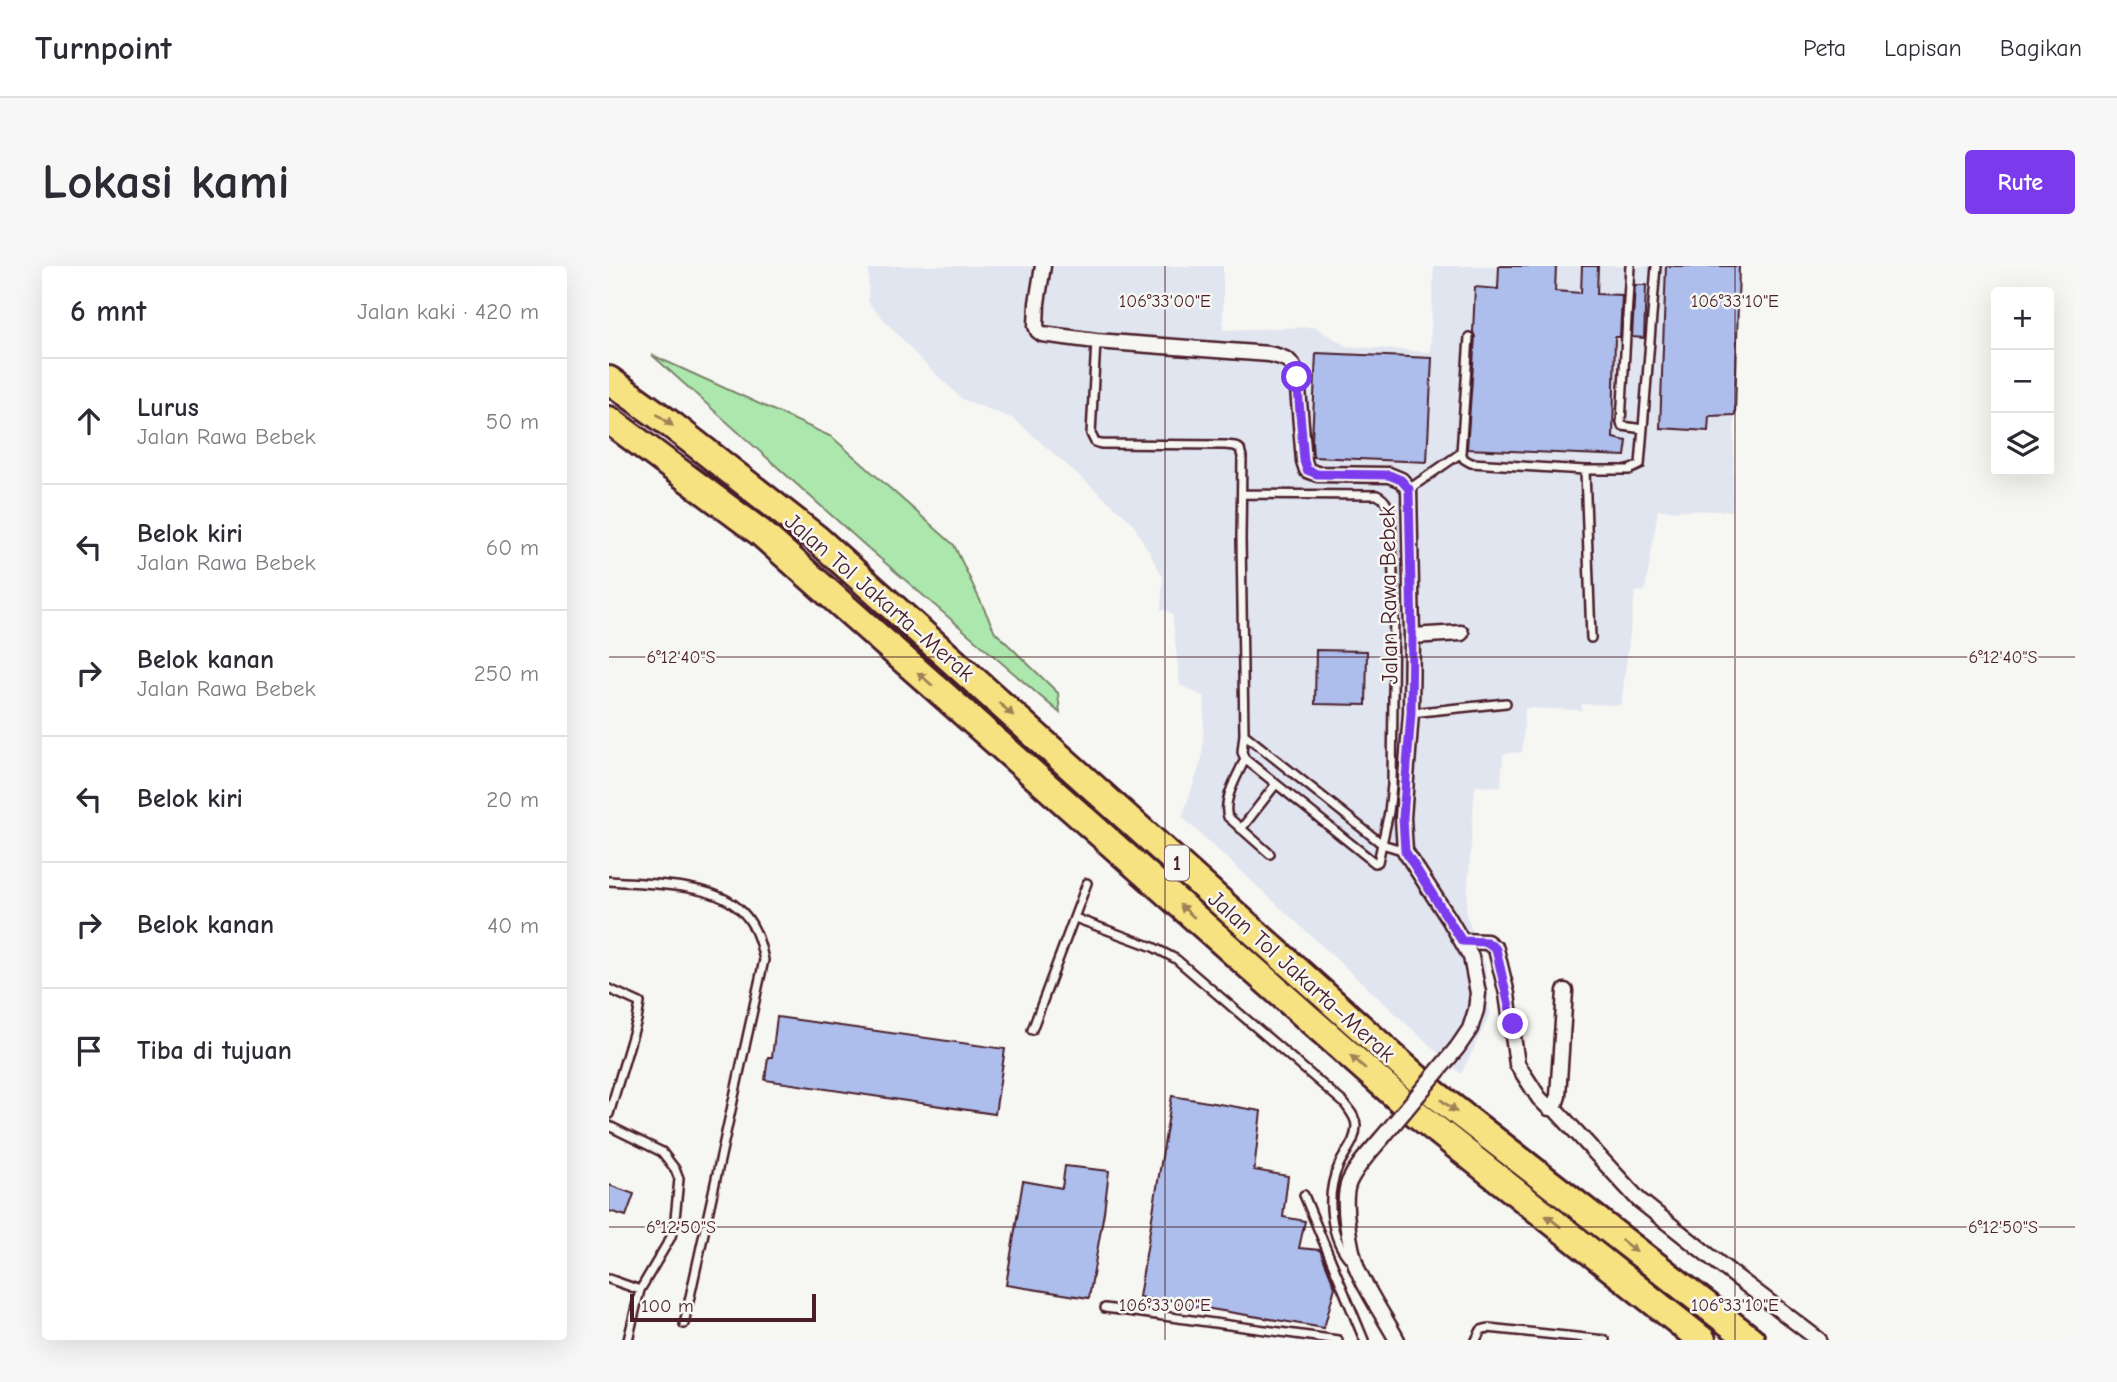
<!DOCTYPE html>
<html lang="id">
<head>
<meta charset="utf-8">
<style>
  :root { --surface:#fff; --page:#f7f7f7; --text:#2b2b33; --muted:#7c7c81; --line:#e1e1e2; --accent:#7c3aed }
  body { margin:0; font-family:"Comic Neue",sans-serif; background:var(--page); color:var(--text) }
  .controls { position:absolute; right:21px; top:21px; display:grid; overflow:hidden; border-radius:7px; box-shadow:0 7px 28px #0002 }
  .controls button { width:63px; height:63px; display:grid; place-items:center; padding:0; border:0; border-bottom:2px solid var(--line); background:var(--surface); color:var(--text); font:35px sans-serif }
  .scale { position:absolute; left:21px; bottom:18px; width:186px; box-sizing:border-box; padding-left:7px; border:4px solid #4a1f2b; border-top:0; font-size:19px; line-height:24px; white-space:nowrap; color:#4a1f2b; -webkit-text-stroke:5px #f6f6f2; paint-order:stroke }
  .stop { position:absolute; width:21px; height:21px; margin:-16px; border:5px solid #7c3aed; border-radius:50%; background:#fff }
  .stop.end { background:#7c3aed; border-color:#fff; box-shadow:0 2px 7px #0008 }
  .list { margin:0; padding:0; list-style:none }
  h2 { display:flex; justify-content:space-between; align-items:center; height:91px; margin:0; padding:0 28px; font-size:30px }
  h2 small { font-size:23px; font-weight:400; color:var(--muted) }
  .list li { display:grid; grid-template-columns:46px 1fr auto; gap:21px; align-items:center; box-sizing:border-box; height:126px; padding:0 28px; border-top:2px solid var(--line) }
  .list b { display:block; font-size:26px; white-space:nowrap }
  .list p { margin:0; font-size:23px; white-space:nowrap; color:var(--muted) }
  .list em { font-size:23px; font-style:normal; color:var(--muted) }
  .icon { flex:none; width:38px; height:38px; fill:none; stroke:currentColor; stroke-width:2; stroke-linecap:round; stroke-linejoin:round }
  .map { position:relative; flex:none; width:1466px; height:1074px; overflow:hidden; border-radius:7px }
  header { display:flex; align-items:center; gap:42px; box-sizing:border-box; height:98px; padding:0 35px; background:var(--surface); border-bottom:2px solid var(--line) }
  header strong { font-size:33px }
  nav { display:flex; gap:38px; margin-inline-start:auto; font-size:24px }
  .intro { display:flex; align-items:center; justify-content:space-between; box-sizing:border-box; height:168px; padding:0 42px }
  h1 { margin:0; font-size:49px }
  .button { padding:18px 32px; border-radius:7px; background:var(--accent); color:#fff; font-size:24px; font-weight:700 }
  main { display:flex; gap:42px; padding:0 42px }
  aside { flex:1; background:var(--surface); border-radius:7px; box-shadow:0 7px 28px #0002 }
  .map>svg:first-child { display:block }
  .built { fill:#e0e5f0 }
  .green { fill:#ace8ad; stroke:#7b846c; stroke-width:2 }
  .building { fill:#adbeed; stroke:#4a1f2b; stroke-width:2 }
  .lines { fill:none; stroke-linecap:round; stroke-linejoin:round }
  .lane-casing { stroke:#4a1f2b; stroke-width:12 }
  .street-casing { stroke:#4a1f2b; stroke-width:19 }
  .highway-casing { stroke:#4a1f2b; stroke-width:32 }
  .lane { stroke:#f6f6f2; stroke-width:7 }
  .street { stroke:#f6f6f2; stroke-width:14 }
  .highway { stroke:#f6e281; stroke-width:26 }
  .street-bridge-casing { stroke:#4a1f2b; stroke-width:19; stroke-linecap:butt }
  .street-bridge { stroke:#f6f6f2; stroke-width:14 }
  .oneway { fill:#a08056 }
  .route { stroke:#7c3aed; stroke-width:9 }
  .ticks { fill:none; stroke:#4a1f2b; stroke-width:2; stroke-opacity:0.45 }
  .labels { text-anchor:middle; stroke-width:5; stroke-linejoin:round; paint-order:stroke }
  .shield { fill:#f6f6f2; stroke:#7e6067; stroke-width:2 }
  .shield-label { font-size:21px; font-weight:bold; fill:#4a1f2b }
  .street-label { font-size:23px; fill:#4a1f2b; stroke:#f6f6f2 }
  .ticks-label { font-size:18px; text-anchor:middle; fill:#4a1f2b; stroke:#f6f6f2; stroke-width:5; stroke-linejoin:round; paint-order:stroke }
</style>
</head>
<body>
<header>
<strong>Turnpoint</strong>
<nav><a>Peta</a><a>Lapisan</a><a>Bagikan</a></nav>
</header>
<div class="intro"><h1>Lokasi kami</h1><a class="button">Rute</a></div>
<main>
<aside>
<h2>6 mnt<small>Jalan kaki · 420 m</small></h2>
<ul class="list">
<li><svg class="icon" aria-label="ahead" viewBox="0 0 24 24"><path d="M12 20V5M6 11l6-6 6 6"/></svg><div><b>Lurus</b><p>Jalan Rawa Bebek</p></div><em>50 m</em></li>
<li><svg class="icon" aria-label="left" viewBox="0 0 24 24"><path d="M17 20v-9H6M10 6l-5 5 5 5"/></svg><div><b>Belok kiri</b><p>Jalan Rawa Bebek</p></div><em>60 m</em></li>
<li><svg class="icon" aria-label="right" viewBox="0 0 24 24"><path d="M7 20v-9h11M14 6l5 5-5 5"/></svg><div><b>Belok kanan</b><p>Jalan Rawa Bebek</p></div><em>250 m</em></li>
<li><svg class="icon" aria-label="left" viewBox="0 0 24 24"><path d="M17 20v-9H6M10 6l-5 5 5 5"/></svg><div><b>Belok kiri</b></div><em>20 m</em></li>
<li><svg class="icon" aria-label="right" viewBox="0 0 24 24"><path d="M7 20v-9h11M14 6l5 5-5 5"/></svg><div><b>Belok kanan</b></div><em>40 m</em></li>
<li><svg class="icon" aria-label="arrive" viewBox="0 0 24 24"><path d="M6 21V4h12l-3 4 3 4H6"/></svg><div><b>Tiba di tujuan</b></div></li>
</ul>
</aside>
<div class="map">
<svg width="1466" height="1074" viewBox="0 0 1466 1074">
  <rect width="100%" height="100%" fill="#f6f6f2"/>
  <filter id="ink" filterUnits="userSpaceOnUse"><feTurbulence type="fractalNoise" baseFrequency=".0143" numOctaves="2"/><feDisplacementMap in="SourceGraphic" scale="14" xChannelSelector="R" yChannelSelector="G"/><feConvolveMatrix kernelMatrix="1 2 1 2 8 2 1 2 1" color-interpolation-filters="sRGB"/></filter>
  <g filter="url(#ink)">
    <path class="built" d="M 260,0 L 614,0 L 614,64 L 706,61 L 737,80 L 821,86 L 825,0 L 1130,0 L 1123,245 L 1049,244 L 1036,325 L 1026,326 L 1012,439 L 972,438 L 973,444 L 916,442 L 913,486 L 894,488 L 892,521 L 866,520 L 857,648 L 876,700 L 881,749 L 852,808 L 573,551 L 593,493 L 596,431 L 571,419 L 563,347 L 552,343 L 554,311 L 523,256 L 405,153 L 353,133 L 313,95 L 259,36 Z"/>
    <path class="green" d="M 43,89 L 223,171 L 345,279 L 386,366 L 449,427 L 451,447 L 259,282 Z"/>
    <path class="building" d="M 890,0 L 947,0 L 946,25 L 972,27 L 973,0 L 989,0 L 988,28 L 1013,29 L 1011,71 L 1006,71 L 1004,172 L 1018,175 L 1016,190 L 858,183 L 866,71 L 864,66 L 866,21 L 889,23 Z
      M 1057,0 L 1130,0 L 1126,149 L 1100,150 L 1099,165 L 1051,162 Z
      M 1026,19 L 1037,19 L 1035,72 L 1023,71 Z
      M 707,87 L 823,92 L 818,196 L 704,191 L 703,175 Z
      M 707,384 L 758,385 L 757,439 L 706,438 Z
      M 168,751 L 396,783 L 386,848 L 156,814 L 159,791 L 163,791 Z
      M 563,830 L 652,845 L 645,904 L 679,910 L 674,951 L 696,955 L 690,982 L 711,984 L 726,1021 L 715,1062 L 530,1031 Z
      M 456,900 L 500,905 L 495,946 L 480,1032 L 397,1019 L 414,915 L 453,922 Z
      M 0,919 L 25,928 L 17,950 L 0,945 Z"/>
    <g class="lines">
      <defs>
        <path id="lane" d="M 1021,0 L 1012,156 L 1013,160 L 1034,163
          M 487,75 L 482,168 L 486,176 L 492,178 L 616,179 L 626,180 L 631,183 L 633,191 L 632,273 L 635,468 L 773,578 L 796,585
          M 852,187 L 860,71
          M 976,204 L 982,372
          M 800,223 L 852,187 L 855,193 L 862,197 L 976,204 L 1020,204 L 1031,199 L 1047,0
          M 633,228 L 768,229 C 776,233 779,239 782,248 L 785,342 L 783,519 L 780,546 L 769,596 L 766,597 L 636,493 L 633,486 L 635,468
          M 802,447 L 897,437
          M 636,493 C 629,509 613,534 619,551 L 661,588
          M 632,563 L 667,518
          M 0,615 C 37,618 100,617 128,641 C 145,654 151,675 155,694 L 75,1058
          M 466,652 L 544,681 L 567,693 L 735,837 C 740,844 747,851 747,860 C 747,876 736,886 730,899 C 716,928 720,973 743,996
          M 0,723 L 31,737 L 28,754 L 0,848
          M 423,764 L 478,617
          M 0,860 L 53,886 L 66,903 L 70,913 L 66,953 L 62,971 L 31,1024 L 19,1074
          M 695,929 L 755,1074
          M 0,1013 L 31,1024
          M 496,1042 L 729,1074
          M 867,1074 L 872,1064 L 879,1062 L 996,1074"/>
        <path id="street" d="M 434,0 L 428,37 L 427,60 L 429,65 L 433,68 L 487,75 L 660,88 C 677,92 683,93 688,111 L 695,195 L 698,204 L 708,208 L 780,209 L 792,214 L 800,223 L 803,370 L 802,447 L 794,552 L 796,585 L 840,653 L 862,691 L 869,727 L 867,744 L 861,763 L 848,782
          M 803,370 L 852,367
          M 853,675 L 878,676 L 887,683 L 898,728 L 908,798 L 930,832 L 940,842 L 945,842 L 949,830 L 956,725
          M 945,842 L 1030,934 L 1113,1000 L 1210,1074
          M 773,872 C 761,886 748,899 740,916 C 732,934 741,983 748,1002 C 757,1024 776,1052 788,1074"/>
        <path id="highway" d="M 0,114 L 64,160 L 207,272 L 822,825 L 1142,1074
          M 0,154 L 152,267 L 804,845 L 1093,1074"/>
      </defs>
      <use href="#lane" class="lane-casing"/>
      <use href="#street" class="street-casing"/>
      <use href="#highway" class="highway-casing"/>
      <use href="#lane" class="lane"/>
      <use href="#street" class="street"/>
      <use href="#highway" class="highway"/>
      <defs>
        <path id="street-bridge" d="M 773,872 L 848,782"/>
      </defs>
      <use href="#street-bridge" class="street-bridge-casing"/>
      <use href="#street-bridge" class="street-bridge"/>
    </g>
    <defs><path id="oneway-solid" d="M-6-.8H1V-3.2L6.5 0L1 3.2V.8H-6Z" transform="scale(1.75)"/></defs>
    <g class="oneway">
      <use href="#oneway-solid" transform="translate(56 154) rotate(36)"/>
      <use href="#oneway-solid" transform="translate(316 413) rotate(-138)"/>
      <use href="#oneway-solid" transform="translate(397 443) rotate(42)"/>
      <use href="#oneway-solid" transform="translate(578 645) rotate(-138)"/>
      <use href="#oneway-solid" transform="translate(749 796) rotate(-138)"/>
      <use href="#oneway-solid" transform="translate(840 840) rotate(38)"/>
      <use href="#oneway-solid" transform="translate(944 955) rotate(-142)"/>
      <use href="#oneway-solid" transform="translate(1020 980) rotate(38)"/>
    </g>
  </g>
  <g class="lines" filter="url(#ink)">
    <path class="route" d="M 688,111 L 695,195 L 698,204 L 708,208 L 780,209 L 792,214 L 800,223 L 803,370 L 802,447 L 794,552 L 796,585 L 853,675 L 878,676 L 887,683 L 904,758"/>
  </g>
  <path class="ticks" d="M 556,0 L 556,1074M 1126,0 L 1126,1074M 0,391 L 1466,391M 0,961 L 1466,961"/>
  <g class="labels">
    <rect class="shield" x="556" y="579.5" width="24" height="35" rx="5"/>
    <g class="shield-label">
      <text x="568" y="604">1</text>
    </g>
    <g class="street-label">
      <text transform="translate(779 329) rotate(-91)" y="8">Jalan Rawa Bebek</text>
      <text transform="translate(271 331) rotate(41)" y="8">Jalan Tol Jakarta–Merak</text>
      <text transform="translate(693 710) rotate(42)" y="8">Jalan Tol Jakarta–Merak</text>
    </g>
  </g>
  <g class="ticks-label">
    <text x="556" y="41">106°33'00"E</text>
    <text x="1126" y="41">106°33'10"E</text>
    <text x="72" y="397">6°12'40"S</text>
    <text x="1394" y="397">6°12'40"S</text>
    <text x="72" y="967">6°12'50"S</text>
    <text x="1394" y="967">6°12'50"S</text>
    <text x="556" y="1045">106°33'00"E</text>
    <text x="1126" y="1045">106°33'10"E</text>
  </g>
</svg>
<div class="controls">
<button>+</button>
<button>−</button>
<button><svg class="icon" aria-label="layers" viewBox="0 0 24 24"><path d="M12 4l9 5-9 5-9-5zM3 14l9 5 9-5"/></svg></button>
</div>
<div class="scale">100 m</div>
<div class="stop" style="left:688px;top:111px"></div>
<div class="stop end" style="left:904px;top:758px"></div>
</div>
</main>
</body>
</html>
